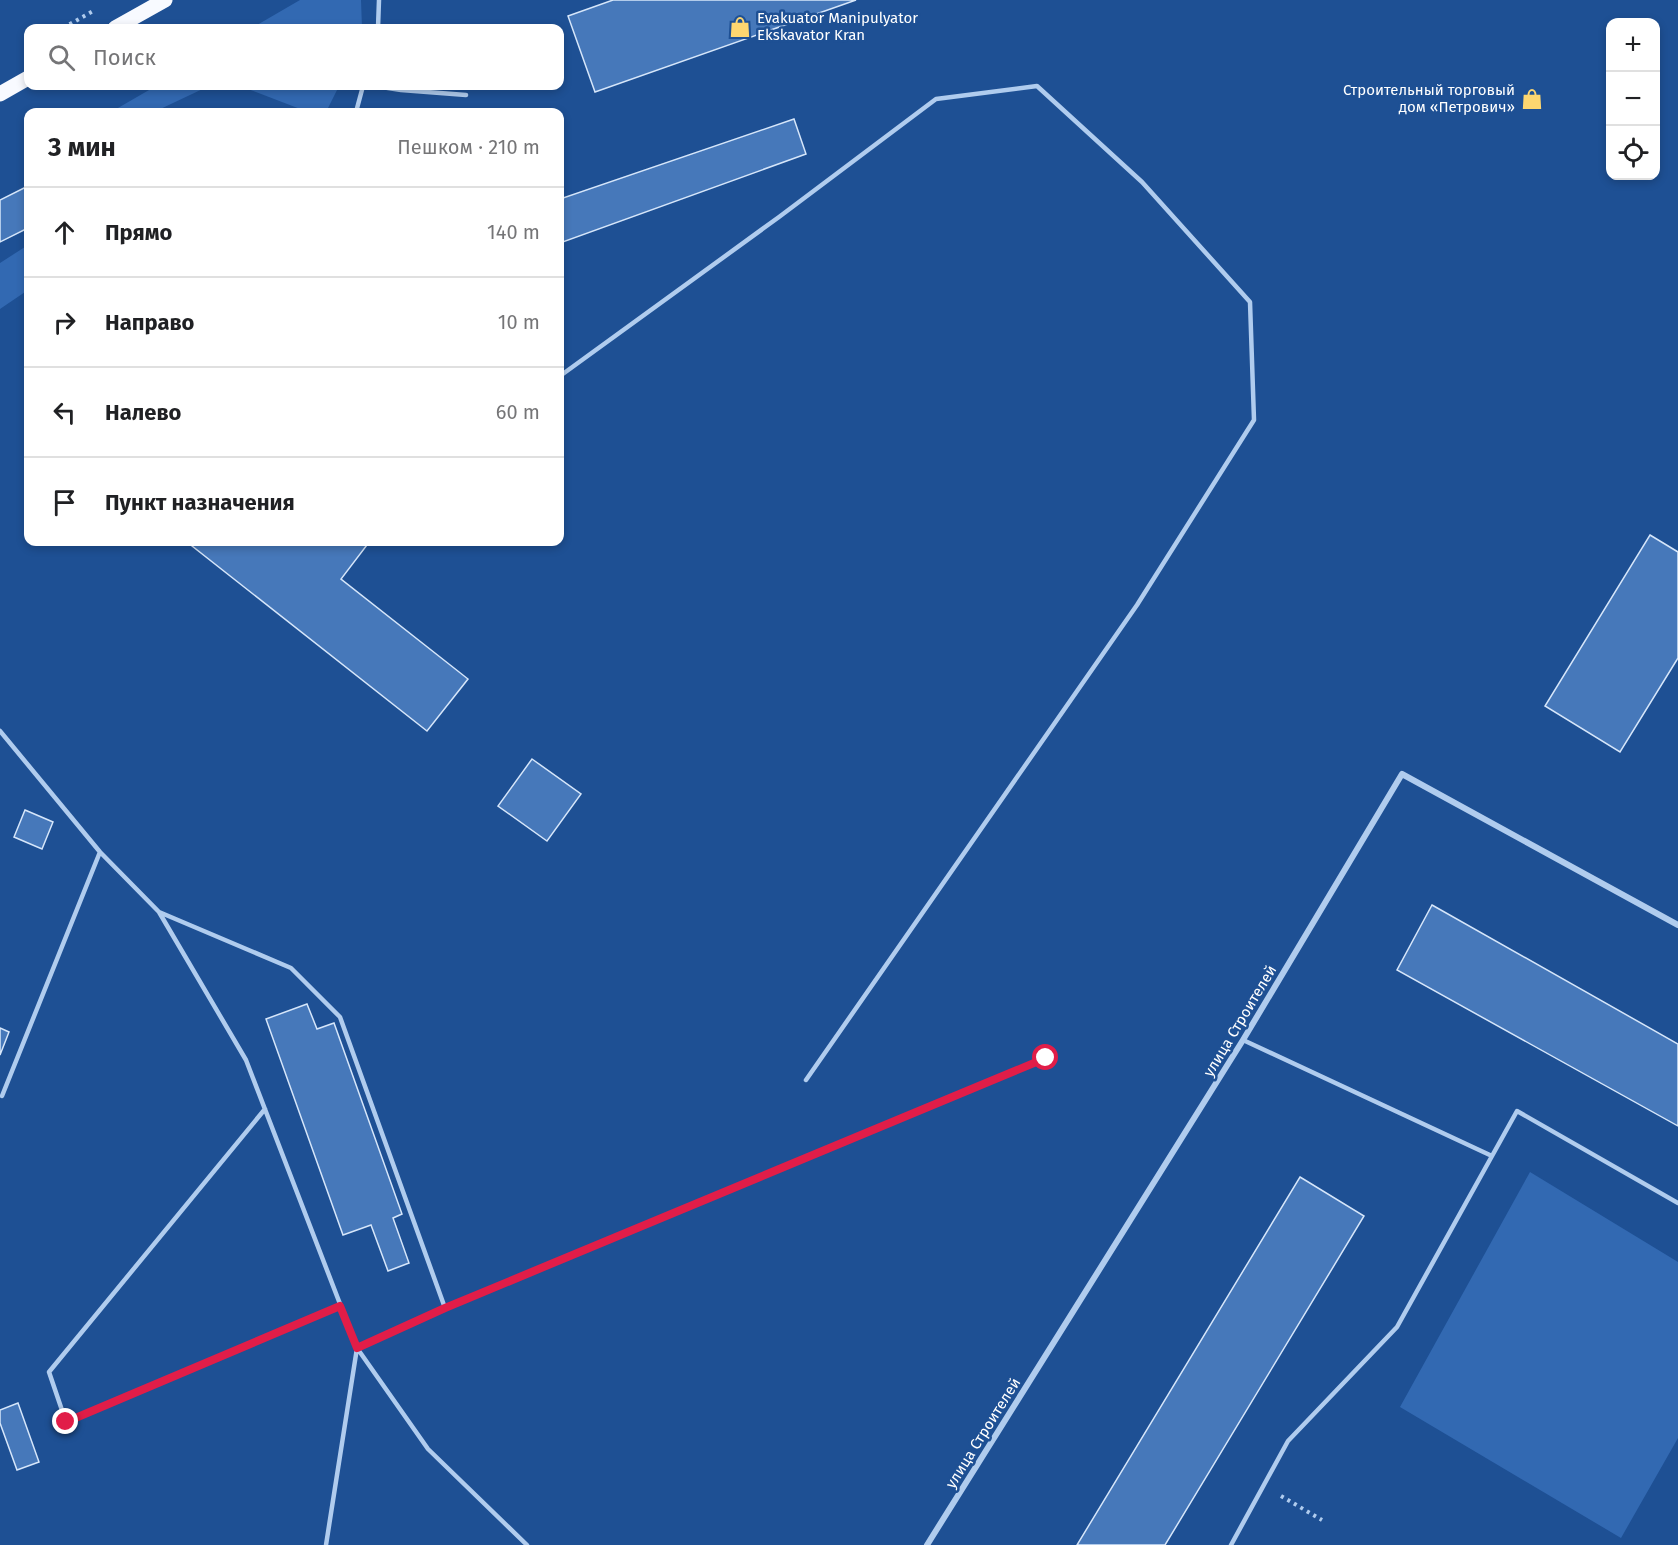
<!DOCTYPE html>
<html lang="ru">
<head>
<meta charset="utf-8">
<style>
  :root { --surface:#fff; --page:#f6f6f6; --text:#202124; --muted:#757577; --line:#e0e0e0 }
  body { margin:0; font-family:"Fira Sans",sans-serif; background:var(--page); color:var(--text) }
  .controls { position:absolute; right:18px; top:18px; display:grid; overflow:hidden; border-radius:12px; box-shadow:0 3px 9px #0003 }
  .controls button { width:54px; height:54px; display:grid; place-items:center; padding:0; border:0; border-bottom:2px solid var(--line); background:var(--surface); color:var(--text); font:30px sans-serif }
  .stop { position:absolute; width:18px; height:18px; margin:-14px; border:4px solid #e11d48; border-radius:50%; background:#fff }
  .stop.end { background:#e11d48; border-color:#fff; box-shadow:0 2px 6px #0008 }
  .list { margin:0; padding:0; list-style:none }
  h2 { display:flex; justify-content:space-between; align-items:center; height:78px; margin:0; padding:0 24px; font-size:26px }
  h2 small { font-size:20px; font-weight:400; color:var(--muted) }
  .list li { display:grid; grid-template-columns:39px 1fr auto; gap:18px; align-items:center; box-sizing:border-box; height:90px; padding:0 24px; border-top:2px solid var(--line) }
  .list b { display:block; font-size:22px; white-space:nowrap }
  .list em { font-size:20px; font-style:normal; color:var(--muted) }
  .icon { flex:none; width:33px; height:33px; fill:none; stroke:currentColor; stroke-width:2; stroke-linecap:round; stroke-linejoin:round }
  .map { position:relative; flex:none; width:1678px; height:1545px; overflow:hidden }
  .search { position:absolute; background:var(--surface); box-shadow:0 3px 9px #0003; left:24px; top:24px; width:540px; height:66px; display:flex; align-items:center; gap:15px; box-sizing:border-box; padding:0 21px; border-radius:12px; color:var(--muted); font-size:22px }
  .panel { position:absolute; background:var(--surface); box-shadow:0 3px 9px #0003; left:24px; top:108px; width:540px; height:438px; border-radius:12px }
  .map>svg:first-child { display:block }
  .green { fill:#3269b2 }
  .building { fill:#4678ba; stroke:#d6e6fa; stroke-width:1.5 }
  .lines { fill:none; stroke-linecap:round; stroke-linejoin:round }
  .path { stroke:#b0ccee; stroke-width:4; stroke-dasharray:3 4.5; stroke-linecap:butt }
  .lane { stroke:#b0ccee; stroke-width:4.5 }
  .street { stroke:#b0ccee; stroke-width:6 }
  .primary { stroke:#f8faff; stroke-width:15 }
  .route { stroke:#e11d48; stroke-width:8 }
  .labels { text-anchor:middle; stroke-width:5; stroke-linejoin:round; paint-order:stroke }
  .poi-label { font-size:15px; fill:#fff; stroke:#1e5094; text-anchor:start }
  .street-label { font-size:15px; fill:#fff; stroke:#1e5094 }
</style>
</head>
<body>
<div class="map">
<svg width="1678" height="1545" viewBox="0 0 1678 1545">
  <rect width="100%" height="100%" fill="#1e5094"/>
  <path class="green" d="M 300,0 L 361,0 L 362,28 L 252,28 Z
    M 156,86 L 209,86 L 154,112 L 111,112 Z
    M 240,86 L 339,86 L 326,112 L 308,112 Z
    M 28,245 L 28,290 L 0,309 L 0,263 Z
    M 1530,1172 L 1678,1262 L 1678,1438 L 1621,1538 L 1400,1407 Z"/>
  <path class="building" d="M 613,0 L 856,0 L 595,92 L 568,16 Z
    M 794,119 L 806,154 L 560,243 L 560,199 Z
    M 28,186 L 28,228 L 0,242 L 0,200 Z
    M 1650,535 L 1678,552 L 1678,658 L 1620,752 L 1545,706 Z
    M 187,542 L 363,542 L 367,545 L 341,579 L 468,679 L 427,731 Z
    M 532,759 L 581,794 L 547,841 L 498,806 Z
    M 25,810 L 53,822 L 42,849 L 14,837 Z
    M 1432,905 L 1678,1044 L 1678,1126 L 1397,970 Z
    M 307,1004 L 317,1029 L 334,1023 L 402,1214 L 393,1218 L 409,1263 L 388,1271 L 371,1225 L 343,1235 L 266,1019 Z
    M 0,1028 L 9,1032 L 0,1055 Z
    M 1300,1177 L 1364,1216 L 1165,1545 L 1077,1545 Z
    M 18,1403 L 39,1462 L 17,1470 L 0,1423 L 0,1410 Z"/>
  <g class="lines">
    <path class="path" d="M 63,28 L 95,10
      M 1281,1496 L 1322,1520"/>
    <path class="lane" d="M 378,28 L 379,0
      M 375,86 L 401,90 L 466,95
      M 356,112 L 363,86
      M 560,376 L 779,217 L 936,99 L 1037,86 L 1142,182 L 1250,302 L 1254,420 L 1137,605 L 806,1080
      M 0,731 L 100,852 L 159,912 L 246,1060 L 357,1348 L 428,1449 L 527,1545
      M 159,912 L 291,968 L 340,1017 L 445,1308
      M 1243,1040 L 1492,1156
      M 2,1096 L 100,852
      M 265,1109 L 49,1372 L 66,1422 L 340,1306
      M 326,1545 L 357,1348 L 445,1308 L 1046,1058
      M 1231,1545 L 1288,1441 L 1397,1327 L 1517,1111 L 1678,1203"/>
    <path class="street" d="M 927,1545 L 1243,1040 L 1402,774 L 1678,925"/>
    <path class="primary" d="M 115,28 L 165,0
      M 0,94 L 28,78"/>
  </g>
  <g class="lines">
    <path class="route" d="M 66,1422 L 340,1306 L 357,1348 L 445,1308 L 1046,1058"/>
  </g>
  <defs>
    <symbol id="shop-bare" viewBox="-9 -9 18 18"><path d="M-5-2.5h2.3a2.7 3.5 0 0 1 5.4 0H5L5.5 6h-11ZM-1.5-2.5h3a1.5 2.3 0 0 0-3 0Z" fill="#fdd670" stroke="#1e5094" stroke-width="2.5" paint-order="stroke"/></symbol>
  </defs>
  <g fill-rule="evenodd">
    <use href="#shop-bare" x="725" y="12" width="30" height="30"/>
    <use href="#shop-bare" x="1517" y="84" width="30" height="30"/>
  </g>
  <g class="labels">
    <g class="poi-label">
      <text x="757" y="23">Evakuator Manipulyator<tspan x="757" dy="17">Ekskavator Kran</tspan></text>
      <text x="1515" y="95" text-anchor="end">Строительный торговый<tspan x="1515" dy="17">дом «Петрович»</tspan></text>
    </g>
    <g class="street-label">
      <text transform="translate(1240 1021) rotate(-59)" y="5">улица Строителей</text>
      <text transform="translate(983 1433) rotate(-58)" y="5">улица Строителей</text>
    </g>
  </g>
</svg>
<div class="controls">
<button>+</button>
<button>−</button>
<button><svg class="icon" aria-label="locate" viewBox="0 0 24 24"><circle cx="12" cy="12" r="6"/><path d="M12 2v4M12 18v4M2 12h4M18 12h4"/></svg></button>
</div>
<div class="stop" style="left:1046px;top:1058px"></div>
<div class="stop end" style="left:66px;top:1422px"></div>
<div class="search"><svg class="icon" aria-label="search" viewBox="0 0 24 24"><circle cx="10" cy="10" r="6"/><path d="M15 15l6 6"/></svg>Поиск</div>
<section class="panel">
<h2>3 мин<small>Пешком · 210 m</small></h2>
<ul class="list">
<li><svg class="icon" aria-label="ahead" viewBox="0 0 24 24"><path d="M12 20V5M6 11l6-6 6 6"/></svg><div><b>Прямо</b></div><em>140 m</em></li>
<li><svg class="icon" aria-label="right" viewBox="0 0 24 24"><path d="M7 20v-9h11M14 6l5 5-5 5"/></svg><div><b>Направо</b></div><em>10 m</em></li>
<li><svg class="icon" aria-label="left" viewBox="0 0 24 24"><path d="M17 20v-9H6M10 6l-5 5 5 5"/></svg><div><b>Налево</b></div><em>60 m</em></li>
<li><svg class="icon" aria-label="arrive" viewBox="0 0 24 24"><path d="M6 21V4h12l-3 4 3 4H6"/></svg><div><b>Пункт назначения</b></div></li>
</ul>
</section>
</div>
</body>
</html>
